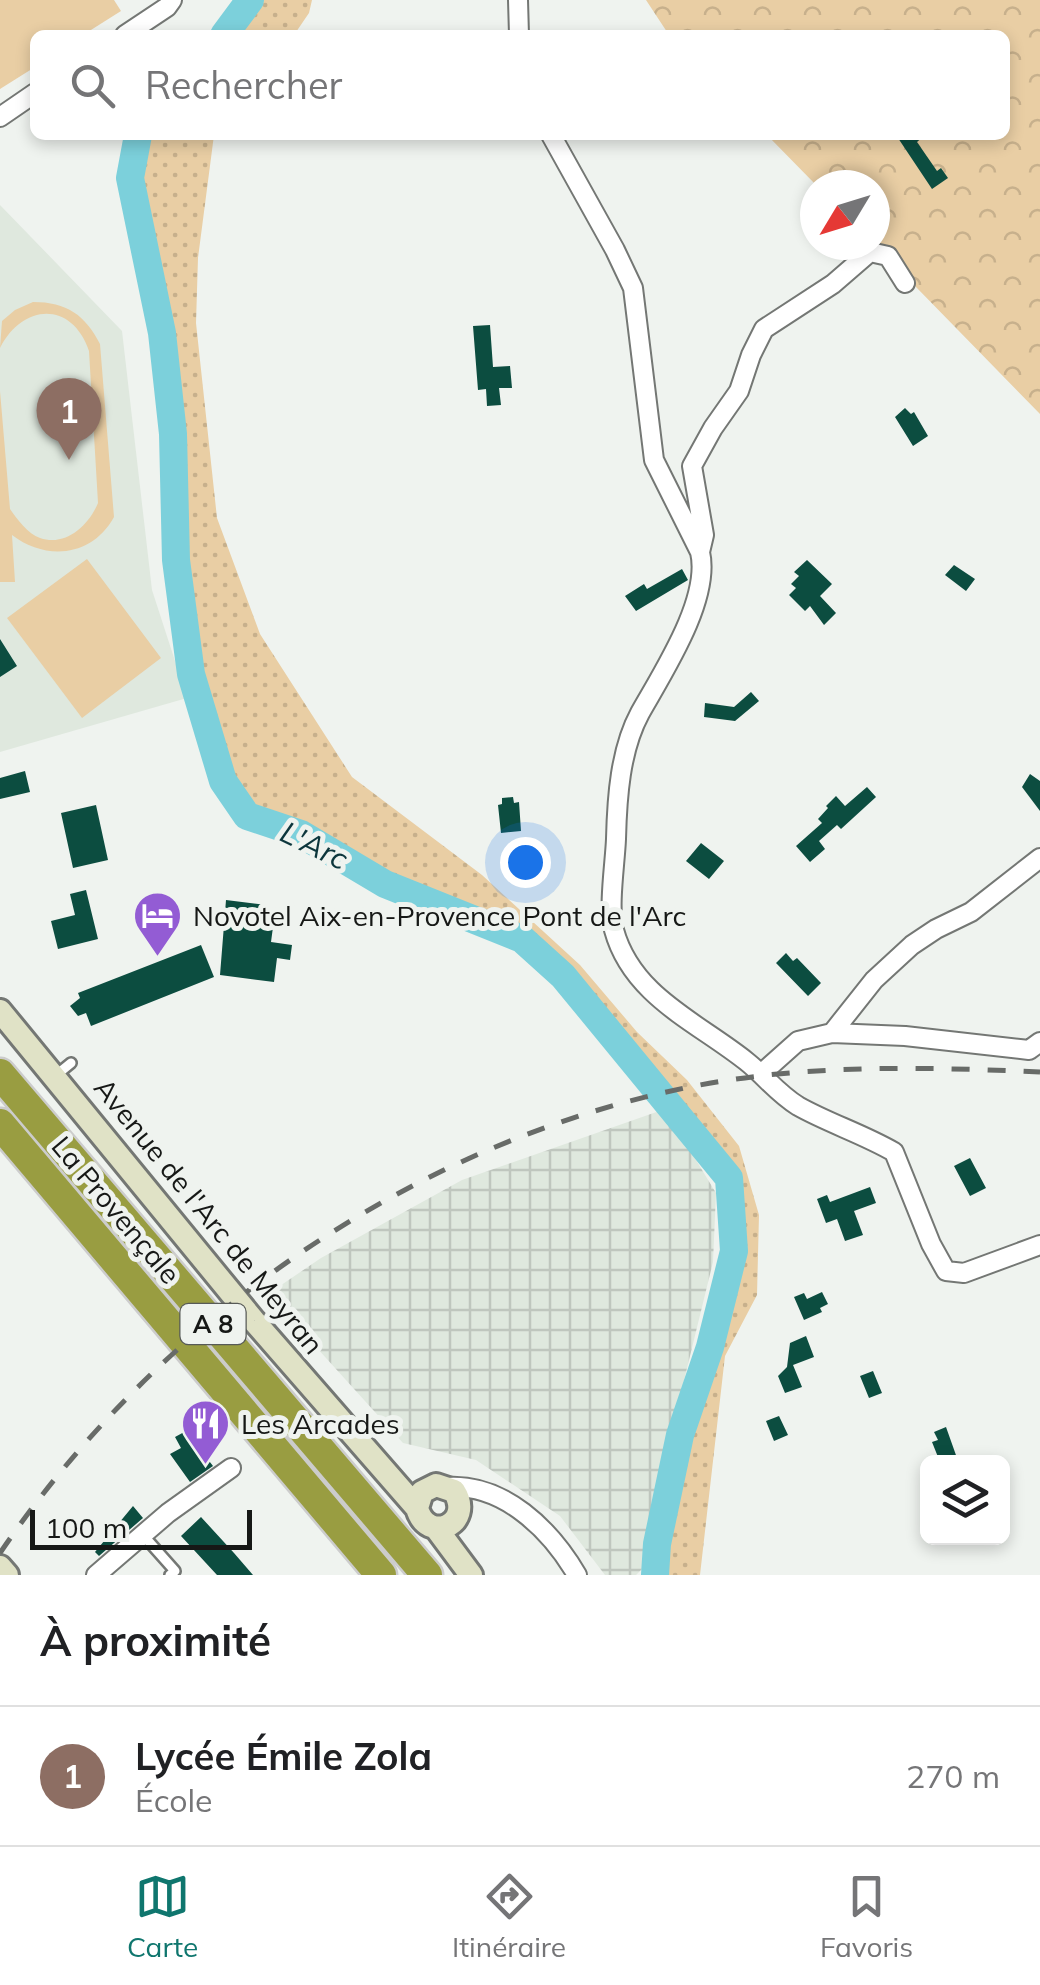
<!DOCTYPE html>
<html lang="fr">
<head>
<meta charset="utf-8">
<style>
  :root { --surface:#fff; --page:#f2f2f2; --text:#202124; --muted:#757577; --line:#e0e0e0; --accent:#0f766e }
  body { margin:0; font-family:Mulish,sans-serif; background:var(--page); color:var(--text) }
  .controls { position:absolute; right:30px; bottom:30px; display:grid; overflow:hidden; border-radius:15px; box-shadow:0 5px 15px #0003 }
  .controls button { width:90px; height:90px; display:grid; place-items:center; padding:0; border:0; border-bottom:2px solid var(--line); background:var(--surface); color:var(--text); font:50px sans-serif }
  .compass { position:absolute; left:800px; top:170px; width:90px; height:90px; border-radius:50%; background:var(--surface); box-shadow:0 5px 15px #0003; rotate:232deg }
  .scale { position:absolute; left:30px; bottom:25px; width:222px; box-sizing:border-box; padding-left:10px; border:5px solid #161816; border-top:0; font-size:28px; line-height:35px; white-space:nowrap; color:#161816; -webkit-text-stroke:8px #eff3ef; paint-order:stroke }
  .you { position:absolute; left:525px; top:862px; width:35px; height:35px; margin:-25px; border:8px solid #fff; border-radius:50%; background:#1a73e8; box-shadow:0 0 0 15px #1a73e833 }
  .badge { display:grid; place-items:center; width:65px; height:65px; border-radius:50%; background:var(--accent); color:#fff; font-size:32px; font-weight:700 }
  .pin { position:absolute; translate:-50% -82px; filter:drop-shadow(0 2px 5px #0008) }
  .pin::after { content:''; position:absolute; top:52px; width:35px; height:30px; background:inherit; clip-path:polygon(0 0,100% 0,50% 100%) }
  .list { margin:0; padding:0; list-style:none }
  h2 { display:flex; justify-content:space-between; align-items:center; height:130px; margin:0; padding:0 40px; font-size:42px }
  h2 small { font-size:32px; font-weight:400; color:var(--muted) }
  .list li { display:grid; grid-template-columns:65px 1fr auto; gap:30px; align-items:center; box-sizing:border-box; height:140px; padding:0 40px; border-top:2px solid var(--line) }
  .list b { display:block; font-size:38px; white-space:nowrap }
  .list p { margin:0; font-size:32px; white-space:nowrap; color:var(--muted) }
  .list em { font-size:32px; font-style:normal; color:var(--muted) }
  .icon { flex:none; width:55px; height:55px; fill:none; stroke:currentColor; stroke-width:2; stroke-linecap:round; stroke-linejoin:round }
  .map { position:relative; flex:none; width:1040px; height:1575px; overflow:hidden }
  .search { position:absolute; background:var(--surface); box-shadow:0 5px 15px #0003; left:30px; right:30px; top:30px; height:110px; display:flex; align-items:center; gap:25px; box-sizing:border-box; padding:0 35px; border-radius:15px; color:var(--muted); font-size:38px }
  .sheet { height:270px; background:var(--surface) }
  nav { display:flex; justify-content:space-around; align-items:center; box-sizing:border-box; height:140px; border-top:2px solid var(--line); background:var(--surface); font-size:28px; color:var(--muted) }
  nav a { display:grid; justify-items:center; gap:5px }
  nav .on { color:var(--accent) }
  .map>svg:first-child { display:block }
  .built { fill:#dfe8de }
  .industrial { fill:url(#industrial-grid) }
  .green { fill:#e9cea4 }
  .forest { fill:url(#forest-crowns) }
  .park { fill:url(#park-dots) }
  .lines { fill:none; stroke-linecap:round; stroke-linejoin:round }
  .river { stroke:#7cd0db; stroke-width:28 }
  .building { fill:#0c4d40 }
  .service-casing { stroke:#747774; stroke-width:14 }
  .minor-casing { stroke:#747774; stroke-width:22 }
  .secondary-casing { stroke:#747774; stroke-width:28 }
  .motorway-casing { stroke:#ccc; stroke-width:35 }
  .service { stroke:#fff; stroke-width:9 }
  .minor { stroke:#fff; stroke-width:18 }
  .secondary { stroke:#e0e2c6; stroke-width:22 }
  .motorway { stroke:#999d41; stroke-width:30 }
  .rail { stroke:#686b68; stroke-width:5; stroke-dasharray:18 18; stroke-linecap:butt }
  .labels { text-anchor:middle; stroke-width:10; stroke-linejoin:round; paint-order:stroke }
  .shield { fill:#eff3ef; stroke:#575a57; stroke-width:2.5 }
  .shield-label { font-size:25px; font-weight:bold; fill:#161816 }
  .poi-label { font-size:28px; fill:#161816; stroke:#eff3ef; text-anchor:start }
  .street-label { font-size:28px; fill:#161816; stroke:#eff3ef }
  .water-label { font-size:30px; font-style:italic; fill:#0d363c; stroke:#eff3ef }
</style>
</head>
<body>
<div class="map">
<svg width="1040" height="1575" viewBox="0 0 1040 1575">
  <defs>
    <pattern id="industrial-grid" width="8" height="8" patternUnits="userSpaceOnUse" patternTransform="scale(2.5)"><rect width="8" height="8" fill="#dfe8de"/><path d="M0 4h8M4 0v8" fill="none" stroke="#bfc6be"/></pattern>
    <pattern id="forest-crowns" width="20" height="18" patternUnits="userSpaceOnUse" patternTransform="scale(2.5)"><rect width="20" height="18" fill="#e9cea4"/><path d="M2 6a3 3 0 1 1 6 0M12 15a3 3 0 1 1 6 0" fill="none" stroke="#c7b08c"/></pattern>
    <pattern id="park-dots" width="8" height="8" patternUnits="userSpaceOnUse" patternTransform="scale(2.5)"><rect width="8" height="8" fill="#e9cea4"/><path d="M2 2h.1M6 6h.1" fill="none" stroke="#c7b08c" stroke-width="1.8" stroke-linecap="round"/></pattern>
  </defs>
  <rect width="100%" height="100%" fill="#eff3ef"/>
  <path class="built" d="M 0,205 L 122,331 L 152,590 L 187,698 L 0,752 Z"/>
  <path class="industrial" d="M 665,1109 L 716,1193 L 713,1262 L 667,1450 L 642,1569 L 636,1575 L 605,1575 L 560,1516 L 476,1460 L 403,1443 L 268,1294 L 321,1258 L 462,1180 Z"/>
  <path class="green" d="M 0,0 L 114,0 L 121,11 L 83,35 L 35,35 L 35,67 L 0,89 Z
    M 33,302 C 67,302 85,315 100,344 L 114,517 C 92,557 46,561 12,535 L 15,582 L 0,582 L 0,391 L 10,509 C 17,519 28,534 40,538 C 66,547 89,525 98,503 L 89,351 C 72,301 23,303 0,348 L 2,321 L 15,310 Z
    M 87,559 L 161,658 L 82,718 L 7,618 Z"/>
  <path class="forest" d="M 646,0 L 1040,0 L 1040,414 L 875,245 L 875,185 L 816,185 L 767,135 L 1005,135 L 1005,35 L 669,35 Z"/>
  <path class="park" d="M 250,0 L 312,0 L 309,13 L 294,35 L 224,35 Z
    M 138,135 L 214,135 L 198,258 L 196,323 L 217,518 L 260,634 L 352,777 L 482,875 L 580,965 L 637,1032 L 687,1080 L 739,1146 L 759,1215 L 757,1295 L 725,1356 L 700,1575 L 655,1575 L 657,1544 L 680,1436 L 710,1347 L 734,1251 L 729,1178 L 563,976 L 522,939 L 385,884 L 301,834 L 247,816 L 223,781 L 191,674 L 176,560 L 173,434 L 159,318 L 130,178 Z"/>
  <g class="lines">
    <path class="river" d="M 224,35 L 250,0
      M 138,135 L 130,178 L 162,333 L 173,434 L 176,560 L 191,674 L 223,781 L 247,816 L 301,834 L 385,884 L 522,939 L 563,976 L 729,1178 L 734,1251 L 710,1347 L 680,1435 L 657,1544 L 655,1575"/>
  </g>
  <path class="building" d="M 896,135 L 925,135 L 917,142 L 937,171 L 941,168 L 948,178 L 932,189 Z
    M 490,325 L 493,367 L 510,366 L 512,388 L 499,388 L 501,405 L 487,406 L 486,389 L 478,390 L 473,326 Z
    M 905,408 L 911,414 L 914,412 L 928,436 L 913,446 L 895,417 Z
    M 807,560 L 832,584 L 820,596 L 836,613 L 824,625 L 810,606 L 805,611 L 789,595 L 796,588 L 791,584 L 799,576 L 794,572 Z
    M 954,565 L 975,579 L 966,591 L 945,575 Z
    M 682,569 L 688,580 L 636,611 L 625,596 L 644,584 L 647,589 Z
    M 0,639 L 17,666 L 0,677 Z
    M 751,692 L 759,701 L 735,721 L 704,717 L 705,703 L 734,707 Z
    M 25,771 L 30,792 L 0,799 L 0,778 Z
    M 1030,774 L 1040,781 L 1040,811 L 1022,787 Z
    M 867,787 L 876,797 L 841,829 L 837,825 L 819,841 L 825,849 L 810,862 L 796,846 L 822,823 L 818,819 L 828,808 L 826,806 L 836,796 L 845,806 Z
    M 513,797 L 514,803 L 519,802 L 521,831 L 501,833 L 498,805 L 502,804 L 502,798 Z
    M 96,805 L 108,860 L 73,868 L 61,813 Z
    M 701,843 L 724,861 L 709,879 L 686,861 Z
    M 86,890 L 98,939 L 58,949 L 51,921 L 75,915 L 70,894 Z
    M 226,900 L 267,905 L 264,926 L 273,927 L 271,942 L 292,945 L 290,960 L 277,958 L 274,982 L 220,975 Z
    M 201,945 L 214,977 L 91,1026 L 86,1013 L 78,1016 L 70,1006 L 80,998 L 78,993 Z
    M 786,953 L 793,961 L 797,958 L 821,983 L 808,996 L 776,963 Z
    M 970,1158 L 986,1188 L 970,1196 L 954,1166 Z
    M 870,1187 L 876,1203 L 854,1211 L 863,1235 L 845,1241 L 837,1219 L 826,1223 L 817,1199 L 827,1195 L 830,1202 Z
    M 822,1292 L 828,1304 L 820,1308 L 822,1312 L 804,1320 L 794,1297 L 804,1293 L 807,1299 Z
    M 806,1336 L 814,1357 L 793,1365 L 802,1387 L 785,1393 L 778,1376 L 787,1367 L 790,1343 Z
    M 873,1371 L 882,1393 L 869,1398 L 860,1376 Z
    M 779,1416 L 788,1435 L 774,1441 L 766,1421 Z
    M 946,1427 L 957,1458 L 940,1462 L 932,1442 L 938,1440 L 934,1432 Z
    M 186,1431 L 213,1466 L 190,1482 L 170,1454 L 181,1448 L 175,1437 Z
    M 133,1506 L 143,1518 L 99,1556 L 95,1552 Z
    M 201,1517 L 234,1553 L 253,1575 L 217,1575 L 181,1536 Z"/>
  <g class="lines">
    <defs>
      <path id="service" d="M 55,1076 L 71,1063
        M 143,1535 L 175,1571 L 170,1575"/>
      <path id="minor" d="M 518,0 L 519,35
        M 125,35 L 167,7 L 172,0
        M 0,117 L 35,93
        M 551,135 L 615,250 L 633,288 L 654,460 L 700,552 C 711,599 663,672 640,713 C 620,750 617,798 616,839 C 615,864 608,907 614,930 C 632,996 697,1022 746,1061 C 765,1076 777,1093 798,1106 C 828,1123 863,1134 894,1152 L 931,1244 L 946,1271 L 964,1273 L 1040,1245
        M 700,552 L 704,535 L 692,466 L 713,428 L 739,391 L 751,355 L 764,329 L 833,284 L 870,252 L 888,256 L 905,283
        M 832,1033 L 905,1036 L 1029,1050 L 1040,1042
        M 761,1074 L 798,1041 L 832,1033 L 874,980 L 912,945 L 936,929 L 971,912 L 1040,858
        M 448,1487 C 504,1484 550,1529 577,1575
        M 96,1575 L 168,1513 L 231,1468"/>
      <path id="secondary" d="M 0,1011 L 254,1321 L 417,1508 C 427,1545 475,1524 454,1491 L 436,1485 L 422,1492 L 417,1508
        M 436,1528 L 471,1575
        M 0,1567 L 7,1575"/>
      <path id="motorway" d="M 0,1074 L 427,1575
        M 0,1124 L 381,1575"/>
    </defs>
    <use href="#service" class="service-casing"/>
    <use href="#minor" class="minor-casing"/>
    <use href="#secondary" class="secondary-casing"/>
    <use href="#motorway" class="motorway-casing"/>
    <use href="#service" class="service"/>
    <use href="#minor" class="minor"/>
    <use href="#secondary" class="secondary"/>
    <use href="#motorway" class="motorway"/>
    <path class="rail" d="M 0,1553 C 161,1316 417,1139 700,1085 C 811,1064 927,1067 1040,1072"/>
  </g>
  <defs>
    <symbol id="hotel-pin" viewBox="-11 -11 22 30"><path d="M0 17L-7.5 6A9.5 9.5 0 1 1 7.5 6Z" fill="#935cd4" stroke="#eff3ef"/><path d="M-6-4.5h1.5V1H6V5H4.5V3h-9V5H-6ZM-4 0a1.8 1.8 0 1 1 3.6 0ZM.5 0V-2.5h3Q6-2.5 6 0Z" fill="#fff"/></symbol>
    <symbol id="restaurant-pin" viewBox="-11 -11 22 30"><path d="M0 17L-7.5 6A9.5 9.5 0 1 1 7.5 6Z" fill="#935cd4" stroke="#eff3ef"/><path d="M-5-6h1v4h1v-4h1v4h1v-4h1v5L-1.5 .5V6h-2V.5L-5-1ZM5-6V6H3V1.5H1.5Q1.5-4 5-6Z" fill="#fff"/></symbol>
  </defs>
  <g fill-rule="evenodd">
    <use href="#hotel-pin" x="130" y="888" width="55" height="75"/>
    <use href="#restaurant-pin" x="178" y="1396" width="55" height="75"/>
  </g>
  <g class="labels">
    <rect class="shield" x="180.5" y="1304" width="65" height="40" rx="8"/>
    <g class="shield-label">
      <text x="213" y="1333">A 8</text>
    </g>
    <g class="poi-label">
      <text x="193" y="926">Novotel Aix-en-Provence Pont de l'Arc</text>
      <text x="241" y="1434">Les Arcades</text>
    </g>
    <g class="street-label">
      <text transform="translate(116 1210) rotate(50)" y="10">La Provençale</text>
      <text transform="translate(209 1216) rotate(51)" y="10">Avenue de l'Arc de Meyran</text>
    </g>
    <g class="water-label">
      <text transform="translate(314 846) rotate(26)" y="10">L'Arc</text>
    </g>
  </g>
</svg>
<div class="controls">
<button><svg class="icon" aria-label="layers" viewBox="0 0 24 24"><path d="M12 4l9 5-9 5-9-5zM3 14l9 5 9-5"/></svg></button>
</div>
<svg class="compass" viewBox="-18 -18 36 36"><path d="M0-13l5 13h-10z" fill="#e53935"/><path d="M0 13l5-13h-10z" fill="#757577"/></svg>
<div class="scale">100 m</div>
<div class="you"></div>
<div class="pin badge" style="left:69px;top:460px;background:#8d6e63">1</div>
<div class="search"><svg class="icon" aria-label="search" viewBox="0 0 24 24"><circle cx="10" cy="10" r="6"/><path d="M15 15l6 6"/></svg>Rechercher</div>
</div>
<section class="sheet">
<h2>À proximité<small></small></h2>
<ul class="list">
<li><span class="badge" style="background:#8d6e63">1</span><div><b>Lycée Émile Zola</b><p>École</p></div><em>270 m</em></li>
</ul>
</section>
<nav>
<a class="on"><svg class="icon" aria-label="map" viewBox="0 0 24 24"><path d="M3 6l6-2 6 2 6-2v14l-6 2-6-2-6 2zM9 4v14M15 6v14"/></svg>Carte</a>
<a><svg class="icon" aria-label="directions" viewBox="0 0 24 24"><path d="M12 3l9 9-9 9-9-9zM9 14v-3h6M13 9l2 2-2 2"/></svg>Itinéraire</a>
<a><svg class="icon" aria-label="saved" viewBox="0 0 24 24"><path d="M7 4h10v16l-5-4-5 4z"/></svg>Favoris</a>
</nav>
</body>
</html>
